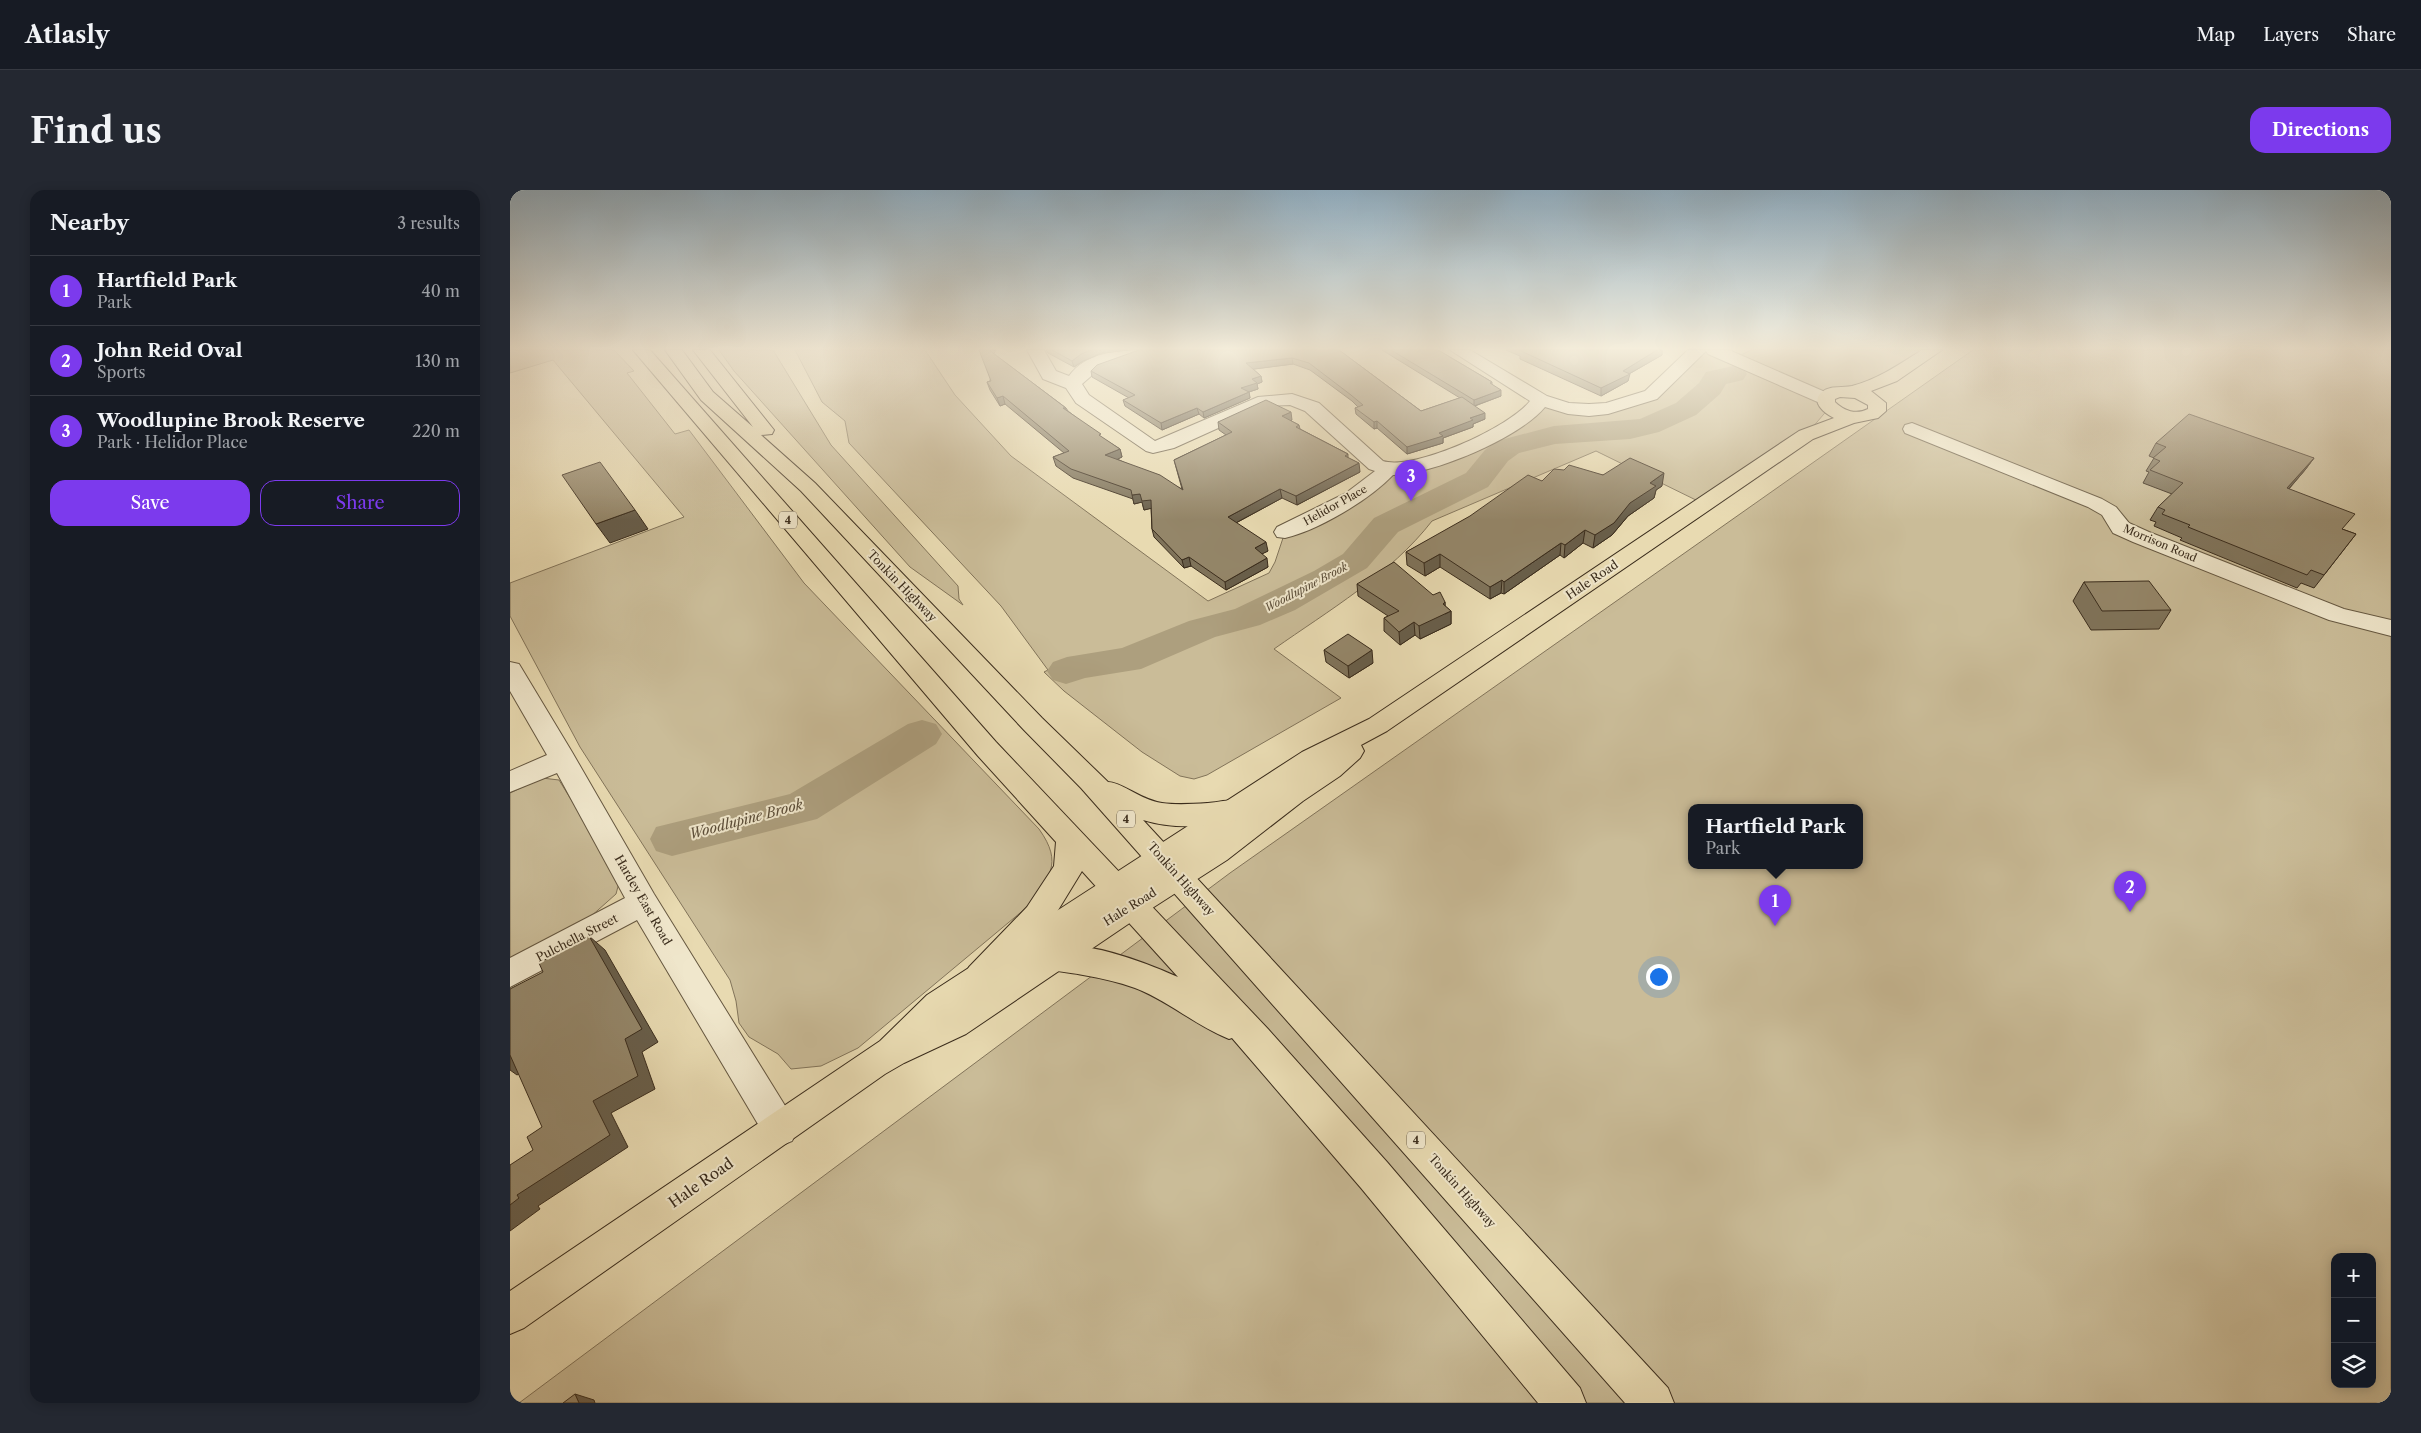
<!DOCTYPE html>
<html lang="en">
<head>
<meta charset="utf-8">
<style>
  :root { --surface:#171b24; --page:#242831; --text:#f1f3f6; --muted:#9ea1a6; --line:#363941; --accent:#7c3aed }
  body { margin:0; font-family:"Libre Caslon Text",serif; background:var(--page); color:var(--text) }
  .controls { position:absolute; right:15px; bottom:15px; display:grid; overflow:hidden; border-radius:10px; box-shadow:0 2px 12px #0003 }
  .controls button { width:45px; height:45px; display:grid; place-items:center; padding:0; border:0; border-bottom:1px solid var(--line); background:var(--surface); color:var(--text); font:25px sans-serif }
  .you { position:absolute; left:1148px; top:786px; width:18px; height:18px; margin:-12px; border:4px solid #fff; border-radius:50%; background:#1a73e8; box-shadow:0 0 0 8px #1a73e833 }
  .badge { display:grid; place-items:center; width:32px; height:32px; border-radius:50%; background:var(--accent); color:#fff; font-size:16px; font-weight:700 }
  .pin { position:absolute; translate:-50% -41px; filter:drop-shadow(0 1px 2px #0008) }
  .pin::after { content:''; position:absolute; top:26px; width:18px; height:15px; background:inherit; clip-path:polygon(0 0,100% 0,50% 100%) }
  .popup { position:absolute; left:1178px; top:614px; width:175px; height:65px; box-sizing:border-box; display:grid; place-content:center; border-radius:10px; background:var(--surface); filter:drop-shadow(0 1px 4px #0005); font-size:16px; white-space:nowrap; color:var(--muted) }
  .popup b { font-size:19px; color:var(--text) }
  .popup::after { content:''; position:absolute; left:50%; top:100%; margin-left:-10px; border:10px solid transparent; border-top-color:var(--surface) }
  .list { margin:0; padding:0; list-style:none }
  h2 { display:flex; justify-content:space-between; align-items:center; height:65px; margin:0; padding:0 20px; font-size:21px }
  h2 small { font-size:16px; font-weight:400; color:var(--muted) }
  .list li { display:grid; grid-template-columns:32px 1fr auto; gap:15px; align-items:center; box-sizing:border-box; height:70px; padding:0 20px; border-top:1px solid var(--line) }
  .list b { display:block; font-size:19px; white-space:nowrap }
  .list p { margin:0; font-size:16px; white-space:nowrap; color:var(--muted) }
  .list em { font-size:16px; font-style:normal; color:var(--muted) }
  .actions { display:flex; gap:10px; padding:15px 20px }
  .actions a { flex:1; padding:11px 0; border:1px solid var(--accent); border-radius:15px; text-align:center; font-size:18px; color:var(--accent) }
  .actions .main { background:var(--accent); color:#fff }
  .icon { flex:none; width:28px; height:28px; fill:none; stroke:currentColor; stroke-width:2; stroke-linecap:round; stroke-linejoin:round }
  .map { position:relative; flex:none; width:1881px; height:1213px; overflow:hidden; border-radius:15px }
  header { display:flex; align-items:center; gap:30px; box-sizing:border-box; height:70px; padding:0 25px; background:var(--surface); border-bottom:1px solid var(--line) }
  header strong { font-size:24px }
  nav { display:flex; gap:28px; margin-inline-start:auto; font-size:18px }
  .intro { display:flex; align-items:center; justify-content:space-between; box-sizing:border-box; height:120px; padding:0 30px }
  h1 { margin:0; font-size:35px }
  .button { padding:12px 22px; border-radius:15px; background:var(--accent); color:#fff; font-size:18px; font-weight:700 }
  main { display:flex; gap:30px; padding:0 30px }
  aside { flex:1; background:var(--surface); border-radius:15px; box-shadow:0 2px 12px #0003 }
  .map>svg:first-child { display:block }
  .green { fill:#cabc98; stroke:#82745a; fill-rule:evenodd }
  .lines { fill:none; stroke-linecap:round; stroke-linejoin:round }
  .river { fill:#ad9f7e; fill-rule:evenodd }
  .minor-casing { stroke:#665841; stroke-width:2 }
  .major-casing { stroke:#3a2c1c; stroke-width:2 }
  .highway-casing { stroke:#3a2c1c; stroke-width:2 }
  .minor { fill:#f0e7cc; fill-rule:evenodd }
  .major { fill:#e8dab1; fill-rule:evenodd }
  .highway { fill:#e8dab1; fill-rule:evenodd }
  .wall { fill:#7f735a; stroke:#3a2c1c }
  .shaded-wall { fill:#685e4a; stroke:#3a2c1c }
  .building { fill:#948669; stroke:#3a2c1c }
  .labels { text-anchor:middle; stroke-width:4; stroke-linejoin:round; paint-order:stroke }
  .far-street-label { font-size:11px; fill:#3a2c1c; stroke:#f0e7cc }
  .shield { fill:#f0e7cc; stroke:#716451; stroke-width:1 }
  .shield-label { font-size:11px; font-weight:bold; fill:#3a2c1c }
  .far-water-label { font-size:11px; font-style:italic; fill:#5c4e39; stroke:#f0e7cc }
  .street-label { font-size:12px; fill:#3a2c1c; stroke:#f0e7cc }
  .water-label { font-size:14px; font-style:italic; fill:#5c4e39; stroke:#f0e7cc }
  .near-street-label { font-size:15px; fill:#3a2c1c; stroke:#f0e7cc }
</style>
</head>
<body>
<header>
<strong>Atlasly</strong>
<nav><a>Map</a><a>Layers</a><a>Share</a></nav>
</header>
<div class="intro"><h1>Find us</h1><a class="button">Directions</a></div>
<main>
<aside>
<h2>Nearby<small>3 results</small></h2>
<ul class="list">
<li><span class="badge">1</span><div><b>Hartfield Park</b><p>Park</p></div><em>40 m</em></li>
<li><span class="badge">2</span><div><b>John Reid Oval</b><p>Sports</p></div><em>130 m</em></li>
<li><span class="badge">3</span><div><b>Woodlupine Brook Reserve</b><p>Park · Helidor Place</p></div><em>220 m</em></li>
</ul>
<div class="actions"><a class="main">Save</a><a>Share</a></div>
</aside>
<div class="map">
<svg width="1881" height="1213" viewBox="0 0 1881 1213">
  <rect width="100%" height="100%" fill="#e8dab1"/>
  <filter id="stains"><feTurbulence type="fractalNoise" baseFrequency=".004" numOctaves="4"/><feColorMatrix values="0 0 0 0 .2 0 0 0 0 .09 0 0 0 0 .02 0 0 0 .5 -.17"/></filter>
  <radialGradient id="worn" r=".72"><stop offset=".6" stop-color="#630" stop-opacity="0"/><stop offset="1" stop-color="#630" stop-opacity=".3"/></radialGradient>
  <path class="green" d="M 0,160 L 104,160 L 124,181 L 117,183 L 165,244 L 179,240 L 294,393 L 529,639 C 554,674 539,688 516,718 L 348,858 L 311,876 L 281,879 L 268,864 L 239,847 L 229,833 L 226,811 L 220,790 L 70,557 L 0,426 L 0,393 L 174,327 L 43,170 L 0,183 Z
    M 209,160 L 263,160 L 321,255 L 448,396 L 449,409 L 453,415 L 400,377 L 224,181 Z
    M 285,160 L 415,160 L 445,205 L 501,266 L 698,411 L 759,383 L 765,372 L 775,342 L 867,292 L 895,279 L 994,241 L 1041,214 L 1058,218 L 1122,212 L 1188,160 L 1204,160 L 1225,168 L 1241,160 L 1424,160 L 1381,187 L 1328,202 L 1319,218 L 1296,245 L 1194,314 L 1086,261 L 922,331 C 881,384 818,421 764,459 L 831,508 L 697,585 L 684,589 L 670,586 L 632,562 L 554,501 L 534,482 L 538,480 L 491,416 L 339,253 L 335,231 L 312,212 Z
    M 1463,160 L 1881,160 L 1881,1213 L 9,1213 L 720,683 ZM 1181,617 L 1349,617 L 1349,675 L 1181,675 ZM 1825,1067 L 1862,1067 L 1862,1194 L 1825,1194 Z
    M 32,588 L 49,590 L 110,689 L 106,704 L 79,728 L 0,771 L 0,603 Z"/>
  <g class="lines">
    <path class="river" d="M 1223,176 L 1233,178 L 1237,184 L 1233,190 L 1216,194 L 1210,204 L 1186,225 L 1149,242 L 1120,249 L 1045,254 L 1009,263 L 998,271 L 978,297 L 888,342 L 857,378 L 785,420 L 750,435 L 705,447 L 631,479 L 575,488 L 556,494 L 543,490 L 537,481 L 543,472 L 557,467 L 612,458 L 679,431 L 725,419 L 804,381 L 833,364 L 864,328 L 956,283 L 975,260 L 987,251 L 1044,236 L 1130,229 L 1166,213 L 1189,193 L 1196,182 Z
      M 412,530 L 426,534 L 432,544 L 426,554 L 307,629 L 162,666 L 146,661 L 140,649 L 146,637 L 280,604 L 398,534 Z"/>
    <defs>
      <path id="minor" d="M 517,160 L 534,160 L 546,181 L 559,186 C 575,163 608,160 633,160 L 631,164 L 588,180 L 572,194 L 579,205 L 645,251 L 748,207 L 782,204 L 809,213 L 873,271 C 904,281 1000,237 1020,211 L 940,160 L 960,160 L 1037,206 L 1059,213 L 1079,214 L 1096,213 L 1135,201 L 1178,160 L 1219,160 L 1322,205 L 1325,209 L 1322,213 L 1310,213 L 1198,164 L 1196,161 L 1147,209 L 1098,224 L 1079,226 L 1058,224 L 1035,217 C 1011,247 922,285 883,285 C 859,310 809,340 775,348 L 767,347 L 764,342 L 767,337 L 836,303 L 865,281 L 859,279 L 795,221 L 780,215 L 757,216 L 664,258 L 643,263 L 636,261 L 566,213 L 556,198 L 533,189 Z
        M 1402,233 L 1592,309 L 1606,317 L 1619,333 L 1639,342 L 1834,419 L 1881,430 L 1881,446 L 1819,430 L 1623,352 L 1603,343 L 1592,325 L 1578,317 L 1395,243 L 1393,239 L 1395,235 Z
        M 0,472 L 9,474 L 62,562 L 144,704 L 282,927 L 288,939 L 282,951 L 270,956 L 258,951 L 127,730 L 0,797 L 0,768 L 115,708 L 47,583 L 0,602 L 0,581 L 37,565 L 0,501 Z"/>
      <path id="major" d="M 1412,160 L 1432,160 L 1387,191 L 1361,201 L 1376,213 L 1376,221 L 1368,228 L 1344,233 L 1303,249 L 877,541 L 851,555 L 854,561 L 850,568 L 830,586 L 793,611 L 717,670 L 633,724 L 456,844 L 394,873 L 375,884 L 14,1138 L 0,1144 L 0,1101 L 370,851 L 417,805 L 792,562 L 859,529 L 1289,241 L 1324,228 C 1314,223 1300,212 1312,202 C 1320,195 1333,198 1342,196 C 1368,189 1390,174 1412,160 ZM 1330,207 L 1345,208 L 1358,215 L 1358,219 C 1346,225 1334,221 1325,212 L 1325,209 Z"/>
      <path id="highway" d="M 123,160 L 140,160 L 486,552 L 758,839 L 877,972 L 1070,1198 L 1076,1213 L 1028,1213 L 851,998 L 722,848 L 719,849 C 686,836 659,811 625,798 C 608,792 591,788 573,785 C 559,782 545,782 532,777 L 527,768 L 532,759 C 568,746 634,772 668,787 L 572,681 L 539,735 L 481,797 L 470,801 L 459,797 L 454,787 L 459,777 L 517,717 L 544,676 L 546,652 L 468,566 Z
        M 155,160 L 172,160 L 203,202 L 243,237 L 183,160 L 200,160 L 264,240 L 262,244 L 251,245 L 305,293 L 532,528 L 598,592 C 614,593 630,610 652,613 C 667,615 682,614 698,613 C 711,612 723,608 736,612 L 740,620 L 736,628 C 705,637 665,640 633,630 L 1158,1198 L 1164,1213 L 1115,1213 L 571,598 L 514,540 L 291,301 L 191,210 Z"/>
    </defs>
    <use href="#minor" class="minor-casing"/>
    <use href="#major" class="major-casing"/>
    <use href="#highway" class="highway-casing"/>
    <use href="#minor" class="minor"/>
    <use href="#major" class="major"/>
    <use href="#highway" class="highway"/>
  </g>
  <path class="wall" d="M 536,160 L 618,160 L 592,163 L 573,171 L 564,177 L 538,163 Z
    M 829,160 L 911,221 L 950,208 L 872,160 L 928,160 L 982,192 L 982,194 L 991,206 L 965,216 L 975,229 L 963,234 L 963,237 L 933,248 L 933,253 L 897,264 L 867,238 L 864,239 L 846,224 L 845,218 L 848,217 L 842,211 L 800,180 L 783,174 L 743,179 L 751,186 L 752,192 L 747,194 L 748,199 L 739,202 L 740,208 L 694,228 L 689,224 L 652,240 L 615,216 L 613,210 L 619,208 L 582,187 L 581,181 Z
    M 996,160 L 1152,160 L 1152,165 L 1119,184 L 1118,191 L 1091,206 L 1010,169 L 1010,166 Z
    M 484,164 L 556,218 L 558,221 L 591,247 L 610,259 L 612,267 L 607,269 L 672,299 L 664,270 L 716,245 L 709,240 L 708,232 L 782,230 L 781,231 L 789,235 L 790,239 L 838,264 L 838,268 L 850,282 L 787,315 L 772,308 L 726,333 L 758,361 L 751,364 L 758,377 L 716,400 L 681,376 L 674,378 L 644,347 L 642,339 L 641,318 L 634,320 L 632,312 L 624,314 L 623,309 L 563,288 L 546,276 L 543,267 L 554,263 L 495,214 L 490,216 L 480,200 L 477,192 L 480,191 Z
    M 1646,253 L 1804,268 L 1795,280 L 1779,299 L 1832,339 L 1846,344 L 1804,398 L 1791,393 L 1787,398 L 1670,350 L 1672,348 L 1644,336 L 1646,332 L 1640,330 L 1648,317 L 1662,304 L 1633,293 L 1639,282 L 1636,281 L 1644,268 L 1639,266 Z
    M 1093,285 L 1152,296 L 1146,300 L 1144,308 L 1118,326 L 1102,345 L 1083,358 L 1073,353 L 1054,368 L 1050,365 L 994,404 L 991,403 L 980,409 L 930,377 L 915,386 L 897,375 L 896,362 L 1032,291 Z
    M 1574,392 L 1661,420 L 1649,439 L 1581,440 L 1563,411 Z
    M 847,394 L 923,405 L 935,412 L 935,416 L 941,421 L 941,434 L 910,449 L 905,445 L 890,455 L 874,441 L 874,428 L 878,426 L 848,406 Z
    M 814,460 L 863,473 L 839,488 L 816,472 Z"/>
  <path class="shaded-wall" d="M 478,160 L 486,160 L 481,168 Z
    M 581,160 L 618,160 L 592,163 L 573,171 L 564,177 L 562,171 L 571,164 Z
    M 1147,160 L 1152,160 L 1152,165 L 1117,185 L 1120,184 L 1118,191 L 1091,206 L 1091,198 L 1113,181 Z
    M 782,168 L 783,174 L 737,180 L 736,173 Z
    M 751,186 L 752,192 L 747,194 L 748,199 L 732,204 L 731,198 L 742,189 Z
    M 991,200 L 991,206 L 964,216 L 964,210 Z
    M 739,202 L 740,208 L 694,228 L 693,222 Z
    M 493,206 L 495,214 L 490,216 L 487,208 Z
    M 687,218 L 689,224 L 652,240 L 651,233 Z
    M 781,222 L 782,230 L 774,235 L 772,226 Z
    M 975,223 L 975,229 L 963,234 L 963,237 L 933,248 L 933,253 L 897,264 L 897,257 L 929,243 L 960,228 Z
    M 867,231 L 867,238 L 864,239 L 864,232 Z
    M 610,259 L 612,267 L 598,274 L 595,265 Z
    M 1804,268 L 1795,280 L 1768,311 L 1777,298 Z
    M 849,273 L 850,282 L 787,315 L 786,306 Z
    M 1154,283 L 1152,296 L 1146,300 L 1144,308 L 1118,326 L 1102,345 L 1083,358 L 1085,345 L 1140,293 Z
    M 770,299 L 772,308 L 720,336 L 718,327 Z
    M 630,304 L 641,310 L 643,318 L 634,320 L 632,312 L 624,314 L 622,305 Z
    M 125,320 L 138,339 L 100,353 L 86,334 Z
    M 1075,340 L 1073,353 L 1054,368 L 1055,355 Z
    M 756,352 L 758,361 L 746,367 L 745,358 Z
    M 1051,353 L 1050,365 L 994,404 L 994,392 Z
    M 930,364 L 930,377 L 915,386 L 914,373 Z
    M 679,367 L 681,376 L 674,378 L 672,370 Z
    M 757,368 L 758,377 L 716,400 L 715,392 Z
    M 992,390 L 991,403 L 980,409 L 980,397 Z
    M 935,412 L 935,424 L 941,421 L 941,434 L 910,449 L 909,436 Z
    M 904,432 L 905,445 L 890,455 L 889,442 Z
    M 862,460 L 863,473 L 839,488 L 838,476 Z
    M 79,746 L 95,760 L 148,852 L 132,862 L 145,899 L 101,923 L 118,957 L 28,1016 L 30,1019 L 0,1041 L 0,1015 L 7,1005 L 83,911 Z
    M 0,865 L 20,878 L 7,885 L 0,880 Z
    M 65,1204 L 84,1210 L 85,1213 L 69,1213 Z"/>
  <path class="building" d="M 469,160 L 479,160 L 556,218 L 553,218 L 591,244 L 589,245 L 610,259 L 595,265 L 650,285 L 673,300 L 664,270 L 722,242 L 708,232 L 756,210 L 781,222 L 772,226 L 789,235 L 786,237 L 838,264 L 835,266 L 849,273 L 786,306 L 770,299 L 718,327 L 756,352 L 745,358 L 757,368 L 715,392 L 679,367 L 672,370 L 642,339 L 641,310 L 632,311 L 630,304 L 622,305 L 621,300 L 561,279 L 543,267 L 559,261 L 493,206 L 487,208 L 477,192 L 481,191 Z
    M 542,160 L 581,160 L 571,164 L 562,171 Z
    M 629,160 L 829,160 L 911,221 L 952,207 L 975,223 L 960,228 L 963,230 L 929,243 L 933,246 L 897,257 L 867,231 L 864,232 L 845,218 L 853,215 L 841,205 L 799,173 L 782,168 L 736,173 L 751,186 L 742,189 L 747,193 L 731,198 L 739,202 L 693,222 L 687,218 L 651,233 L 613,210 L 625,205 L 581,181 L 587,175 Z
    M 881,160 L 928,160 L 982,192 L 980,193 L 991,200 L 964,210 Z
    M 1012,160 L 1147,160 L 1113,181 L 1120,184 L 1091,198 L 1011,161 Z
    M 1679,224 L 1804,268 L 1777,298 L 1845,324 L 1832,339 L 1846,344 L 1814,385 L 1801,380 L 1797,385 L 1678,337 L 1680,335 L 1652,324 L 1655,320 L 1648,317 L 1673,293 L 1640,280 L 1650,271 L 1643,268 L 1656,257 L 1646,253 Z
    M 1120,268 L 1154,283 L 1140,293 L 1146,296 L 1120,313 L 1104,333 L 1085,345 L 1075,340 L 1055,355 L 1051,353 L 994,392 L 992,390 L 980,397 L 930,364 L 914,373 L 896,362 L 960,326 L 1018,285 L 1032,291 L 1044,279 L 1054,280 L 1059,275 L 1093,285 Z
    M 90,272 L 125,320 L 86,334 L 52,285 Z
    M 884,372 L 923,405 L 930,402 L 935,412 L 933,414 L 941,421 L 909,436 L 904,432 L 889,442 L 874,428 L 889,421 L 847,394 Z
    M 1639,391 L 1661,420 L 1592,421 L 1574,392 Z
    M 838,444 L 862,460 L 838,476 L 814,460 Z
    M 79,746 L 132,839 L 115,849 L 128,886 L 83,911 L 100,945 L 7,1005 L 9,1008 L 0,1015 L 0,975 L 23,960 L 17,947 L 32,937 L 0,865 L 0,799 L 33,782 L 29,773 Z
    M 65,1204 L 69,1213 L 53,1213 Z"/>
  <linearGradient id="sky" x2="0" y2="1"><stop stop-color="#90acbe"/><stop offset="0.48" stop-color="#f5eedc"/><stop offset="1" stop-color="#f5eedc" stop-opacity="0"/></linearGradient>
  <rect width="1881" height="330" fill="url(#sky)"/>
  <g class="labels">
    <g class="far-street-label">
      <text transform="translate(825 315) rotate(-29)" y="4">Helidor Place</text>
      <text transform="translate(1650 353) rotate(23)" y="4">Morrison Road</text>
    </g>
    <g class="shield">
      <rect x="269" y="321.5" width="18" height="17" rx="4"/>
      <rect x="607" y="620.5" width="18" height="17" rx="4"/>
      <rect x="897" y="941.5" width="18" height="17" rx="4"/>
    </g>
    <g class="shield-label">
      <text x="278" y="334">4</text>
      <text x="616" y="633">4</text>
      <text x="906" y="954">4</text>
    </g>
    <g class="far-water-label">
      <text transform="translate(796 397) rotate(-28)" y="4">Woodlupine Brook</text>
    </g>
    <g class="street-label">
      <text transform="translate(1082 390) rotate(-34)" y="4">Hale Road</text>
      <text transform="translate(392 396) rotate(46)" y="4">Tonkin Highway</text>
      <text transform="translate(671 689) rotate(48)" y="4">Tonkin Highway</text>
      <text transform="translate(133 710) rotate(60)" y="4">Hardey East Road</text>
      <text transform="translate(620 717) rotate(-32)" y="4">Hale Road</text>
      <text transform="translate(67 748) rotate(-27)" y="4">Pulchella Street</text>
      <text transform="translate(952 1001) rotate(48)" y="4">Tonkin Highway</text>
    </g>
    <g class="water-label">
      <text transform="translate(236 629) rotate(-15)" y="5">Woodlupine Brook</text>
    </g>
    <g class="near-street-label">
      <text transform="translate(191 993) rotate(-35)" y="5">Hale Road</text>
    </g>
  </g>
  <rect width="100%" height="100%" filter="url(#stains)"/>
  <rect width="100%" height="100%" fill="url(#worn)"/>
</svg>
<div class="controls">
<button>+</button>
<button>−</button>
<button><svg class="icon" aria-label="layers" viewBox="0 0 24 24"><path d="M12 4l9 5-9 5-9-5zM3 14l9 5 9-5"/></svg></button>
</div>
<div class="you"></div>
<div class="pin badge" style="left:1265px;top:736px">1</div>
<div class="popup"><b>Hartfield Park</b>Park</div>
<div class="pin badge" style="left:1620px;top:722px">2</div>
<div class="pin badge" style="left:901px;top:311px">3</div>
</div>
</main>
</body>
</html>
